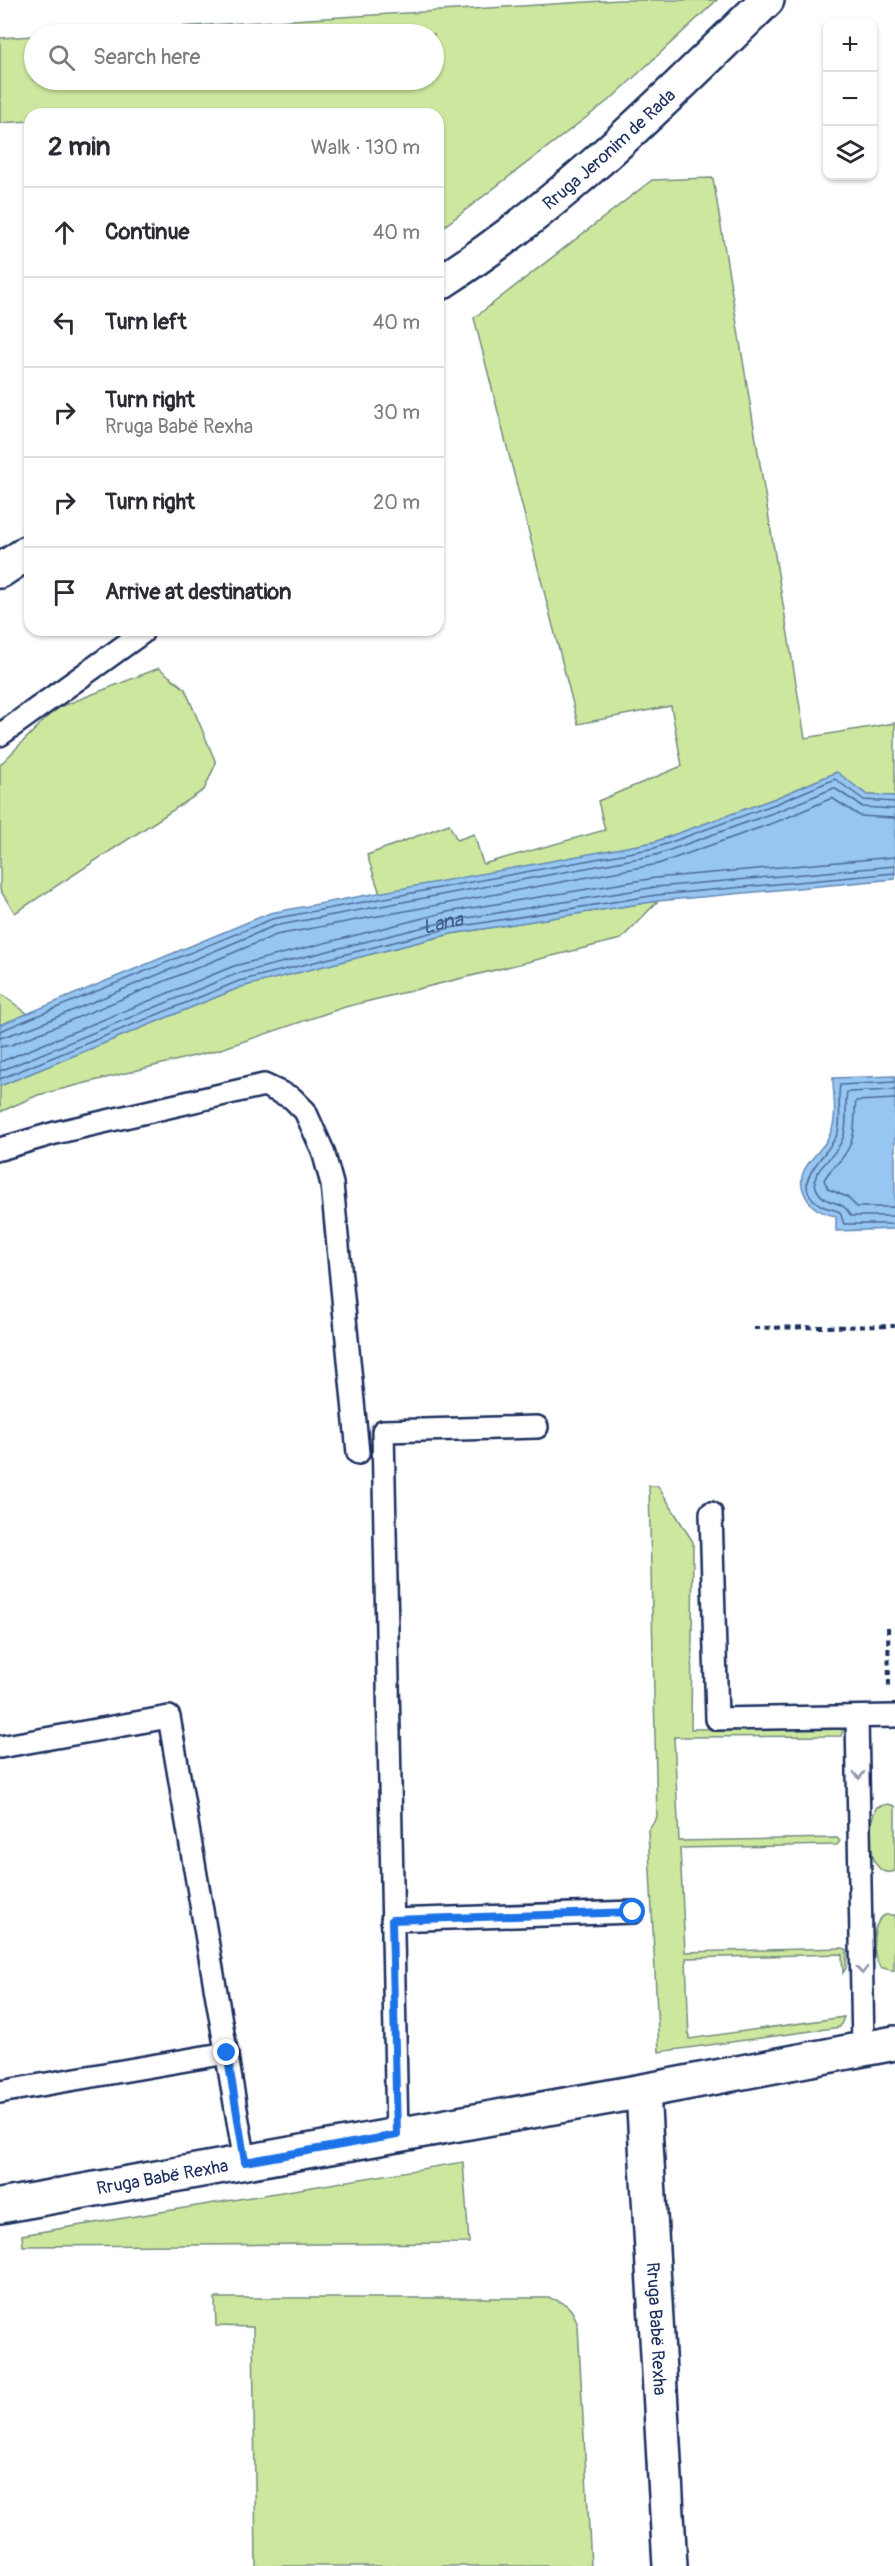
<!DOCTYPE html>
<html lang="en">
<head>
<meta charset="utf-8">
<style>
  :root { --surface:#fff; --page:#f2f2f3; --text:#2b2b33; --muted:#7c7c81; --line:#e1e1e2 }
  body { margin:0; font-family:Pangolin,sans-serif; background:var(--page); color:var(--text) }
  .controls { position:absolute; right:18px; top:18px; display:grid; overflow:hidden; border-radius:12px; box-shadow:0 2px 4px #0004 }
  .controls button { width:54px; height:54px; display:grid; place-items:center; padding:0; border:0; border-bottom:2px solid var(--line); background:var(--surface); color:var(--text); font:30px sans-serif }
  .stop { position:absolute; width:18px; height:18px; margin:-14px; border:4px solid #1a73e8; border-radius:50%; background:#fff }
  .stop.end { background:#1a73e8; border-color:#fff; box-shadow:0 2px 6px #0008 }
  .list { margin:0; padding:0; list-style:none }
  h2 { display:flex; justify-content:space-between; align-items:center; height:78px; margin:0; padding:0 24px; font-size:26px }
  h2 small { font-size:20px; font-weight:400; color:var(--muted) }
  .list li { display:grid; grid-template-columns:39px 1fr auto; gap:18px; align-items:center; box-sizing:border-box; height:90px; padding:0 24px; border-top:2px solid var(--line) }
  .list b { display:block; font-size:22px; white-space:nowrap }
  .list p { margin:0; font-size:20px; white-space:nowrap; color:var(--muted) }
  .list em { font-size:20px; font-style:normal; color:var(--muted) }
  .icon { flex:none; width:33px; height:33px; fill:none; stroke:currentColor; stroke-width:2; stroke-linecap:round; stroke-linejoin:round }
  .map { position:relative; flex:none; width:895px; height:2566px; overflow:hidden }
  .search { position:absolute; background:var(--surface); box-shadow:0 2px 4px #0004; left:24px; top:24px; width:420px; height:66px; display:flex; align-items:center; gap:15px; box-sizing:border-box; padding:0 21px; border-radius:33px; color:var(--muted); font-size:22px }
  .panel { position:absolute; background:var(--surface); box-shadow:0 2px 4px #0004; left:24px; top:108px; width:420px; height:528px; border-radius:18px }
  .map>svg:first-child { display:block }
  .green { fill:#cde89e; stroke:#748c7e; stroke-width:1.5 }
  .water { fill:#96c6f1; stroke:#658ab6; stroke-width:1.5 }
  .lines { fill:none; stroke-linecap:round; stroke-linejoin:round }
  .shore { stroke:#4c6b99; stroke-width:1.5 }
  .service-casing { stroke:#1b2f5e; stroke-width:26 }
  .minor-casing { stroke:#1b2f5e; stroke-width:38 }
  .path { stroke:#1b2f5e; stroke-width:4; stroke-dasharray:6 4.5; stroke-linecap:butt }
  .service { stroke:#fff; stroke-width:21 }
  .minor { stroke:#fff; stroke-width:33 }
  .oneway { stroke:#8d97ae }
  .route { stroke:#1a73e8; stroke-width:8 }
  .labels { text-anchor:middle; stroke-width:4.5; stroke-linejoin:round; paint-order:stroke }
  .street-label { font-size:18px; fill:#1b2f5e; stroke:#fff }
  .water-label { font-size:20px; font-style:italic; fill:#405c8a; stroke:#fff }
</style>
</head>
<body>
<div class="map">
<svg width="895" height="2566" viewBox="0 0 895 2566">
  <rect width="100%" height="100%" fill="#fff"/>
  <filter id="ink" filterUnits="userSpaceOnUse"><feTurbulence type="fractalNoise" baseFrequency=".0167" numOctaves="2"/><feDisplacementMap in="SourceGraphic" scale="12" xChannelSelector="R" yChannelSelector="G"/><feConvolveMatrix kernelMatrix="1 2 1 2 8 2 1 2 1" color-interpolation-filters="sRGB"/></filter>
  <g filter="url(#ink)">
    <path class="green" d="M 619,0 L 717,0 L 613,97 L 438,231 L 438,114 L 30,114 L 30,121 L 0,123 L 0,38 L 34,36 L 34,80 L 434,80 L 434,34 L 62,34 Z
      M 713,178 L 805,738 L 895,723 L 895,796 L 867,795 L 836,772 L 776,798 L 654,842 L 380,894 L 367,855 L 449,824 L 457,840 L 474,834 L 483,864 L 605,830 L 598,801 L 682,766 L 671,706 L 578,724 L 474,318 L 652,180 Z
      M 159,668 L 185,689 L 216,763 L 204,790 L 15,913 L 0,890 L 0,765 L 55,709 Z
      M 658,901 L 621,939 L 345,1007 L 218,1050 L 38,1095 L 0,1112 L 0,1086 L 241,987 L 451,934 Z
      M 0,993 L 28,1014 L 0,1025 Z
      M 649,1486 L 658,1486 L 693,1542 L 691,1729 L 841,1728 L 843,1731 L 841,1736 L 674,1737 L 679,1841 L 837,1838 L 840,1841 L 837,1845 L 680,1848 L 685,1952 L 843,1948 L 847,1950 L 846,1968 L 843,1973 L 842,1954 L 686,1958 L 689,2039 L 844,2017 L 840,2027 L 659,2052 L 648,1830 L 657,1817 Z
      M 888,1804 L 895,1806 L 895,1871 C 866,1882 867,1820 877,1807 Z
      M 885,1915 L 895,1915 L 894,1971 L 880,1967 C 872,1954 870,1924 885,1915 Z
      M 463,2162 L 469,2243 L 23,2246 L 22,2235 Z
      M 215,2298 L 548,2298 C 566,2301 573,2308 578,2326 L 591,2566 L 256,2566 L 253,2327 L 216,2326 Z"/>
    <path class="water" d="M 837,772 L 867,795 L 895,796 L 895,879 L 658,901 L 451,934 L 241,987 L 0,1086 L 0,1025 L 270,913 L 654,842 L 776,798 Z
      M 895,1076 L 895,1229 L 836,1231 L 836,1216 C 824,1214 812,1209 806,1197 C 789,1166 825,1155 832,1129 C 837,1114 833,1094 833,1078 Z"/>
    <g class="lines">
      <g class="shore">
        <path d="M 0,1031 L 272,919 L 655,848 L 778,803 L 835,779 L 864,800 L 895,802"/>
        <path d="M 0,1038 L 33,1027 L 274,926 L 656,855 L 781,810 L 834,788 L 863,807 L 895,809"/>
        <path d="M 0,1047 L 11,1045 L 276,935 L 658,864 L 784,819 L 832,798 L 860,816 L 895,818"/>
        <path d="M 0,1062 L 234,966 L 447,912 L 655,878 L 895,857"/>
        <path id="s1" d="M 0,1071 L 236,974 L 448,921 L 656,887 L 895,866"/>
        <path d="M 0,1079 L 239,981 L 450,928 L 657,895 L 895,873"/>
        <path d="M 895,1082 L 840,1085 C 837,1100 842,1117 838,1132 C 831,1155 783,1183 822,1206 C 828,1209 834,1209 840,1212 L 844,1224 L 895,1224"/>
        <path d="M 895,1090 L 847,1092 C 844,1111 850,1128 839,1146 C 831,1161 805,1174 819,1193 C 829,1207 841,1197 851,1216 L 895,1216"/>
        <path d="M 895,1099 L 856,1101 C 853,1123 858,1136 843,1157 C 837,1165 828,1171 824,1180 L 828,1189 L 847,1197 L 857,1207 L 895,1207"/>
      </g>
      <defs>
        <path id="service" d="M 0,735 L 142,633
          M 0,1149 L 55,1133 L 264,1085 L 292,1098 L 305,1111 L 323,1151 L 332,1184 L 358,1453
          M 711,1513 L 717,1719 L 895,1716
          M 857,1717 L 863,2049
          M 0,1747 L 169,1717 L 245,2162
          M 392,1920 L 633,1912
          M 0,2092 L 227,2053
          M 397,2135 L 383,1431 L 537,1427"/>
        <g id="minor">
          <path id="s2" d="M 438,284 C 561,206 663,101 767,0"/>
          <path d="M 0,571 L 30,551"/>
          <path id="s3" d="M 643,2091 L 670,2566"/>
          <path id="s4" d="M 0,2206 L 643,2091 L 895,2043"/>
        </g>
      </defs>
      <use href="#service" class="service-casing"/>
      <use href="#minor" class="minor-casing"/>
      <path class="path" d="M 754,1328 L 895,1326
        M 888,1627 L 889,1686"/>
      <use href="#service" class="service"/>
      <use href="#minor" class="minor"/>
    </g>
    <defs><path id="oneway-chevron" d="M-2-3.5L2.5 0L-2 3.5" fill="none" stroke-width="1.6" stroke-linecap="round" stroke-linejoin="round" transform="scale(1.5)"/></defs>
    <g class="oneway">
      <use href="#oneway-chevron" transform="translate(859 1775) rotate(89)"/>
      <use href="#oneway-chevron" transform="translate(862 1970) rotate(89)"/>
    </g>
  </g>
  <g class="lines" filter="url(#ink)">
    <path class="route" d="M 227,2053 L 245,2162 L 397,2135 L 392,1920 L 633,1912"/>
  </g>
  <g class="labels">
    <g class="street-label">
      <text dy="6" stroke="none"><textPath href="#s2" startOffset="218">Rruga Jeronim de Rada</textPath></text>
      <text dy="6" stroke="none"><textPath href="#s4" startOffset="165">Rruga Babë Rexha</textPath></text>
      <text dy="6" stroke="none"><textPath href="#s3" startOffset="238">Rruga Babë Rexha</textPath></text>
    </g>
    <g class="water-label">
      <text dy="7" stroke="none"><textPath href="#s1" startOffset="468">Lana</textPath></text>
    </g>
  </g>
</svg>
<div class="controls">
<button>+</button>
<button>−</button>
<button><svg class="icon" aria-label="layers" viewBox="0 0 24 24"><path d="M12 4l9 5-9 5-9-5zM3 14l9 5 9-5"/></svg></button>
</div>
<div class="stop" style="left:633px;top:1912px"></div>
<div class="stop end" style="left:227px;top:2053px"></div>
<div class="search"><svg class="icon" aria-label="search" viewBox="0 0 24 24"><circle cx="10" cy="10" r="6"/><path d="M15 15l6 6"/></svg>Search here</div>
<section class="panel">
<h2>2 min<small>Walk · 130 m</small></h2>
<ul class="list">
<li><svg class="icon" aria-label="ahead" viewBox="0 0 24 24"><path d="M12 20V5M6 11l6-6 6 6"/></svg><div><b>Continue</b></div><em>40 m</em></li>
<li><svg class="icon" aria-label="left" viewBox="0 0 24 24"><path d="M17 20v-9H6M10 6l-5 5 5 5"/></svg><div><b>Turn left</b></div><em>40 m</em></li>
<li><svg class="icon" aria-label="right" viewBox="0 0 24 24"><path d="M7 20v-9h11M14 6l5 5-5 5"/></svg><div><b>Turn right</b><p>Rruga Babë Rexha</p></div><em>30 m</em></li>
<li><svg class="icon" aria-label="right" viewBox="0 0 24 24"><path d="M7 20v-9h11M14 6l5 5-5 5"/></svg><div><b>Turn right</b></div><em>20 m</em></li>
<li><svg class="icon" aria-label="arrive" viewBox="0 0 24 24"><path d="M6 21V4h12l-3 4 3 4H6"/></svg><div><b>Arrive at destination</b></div></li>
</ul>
</section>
</div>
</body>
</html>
